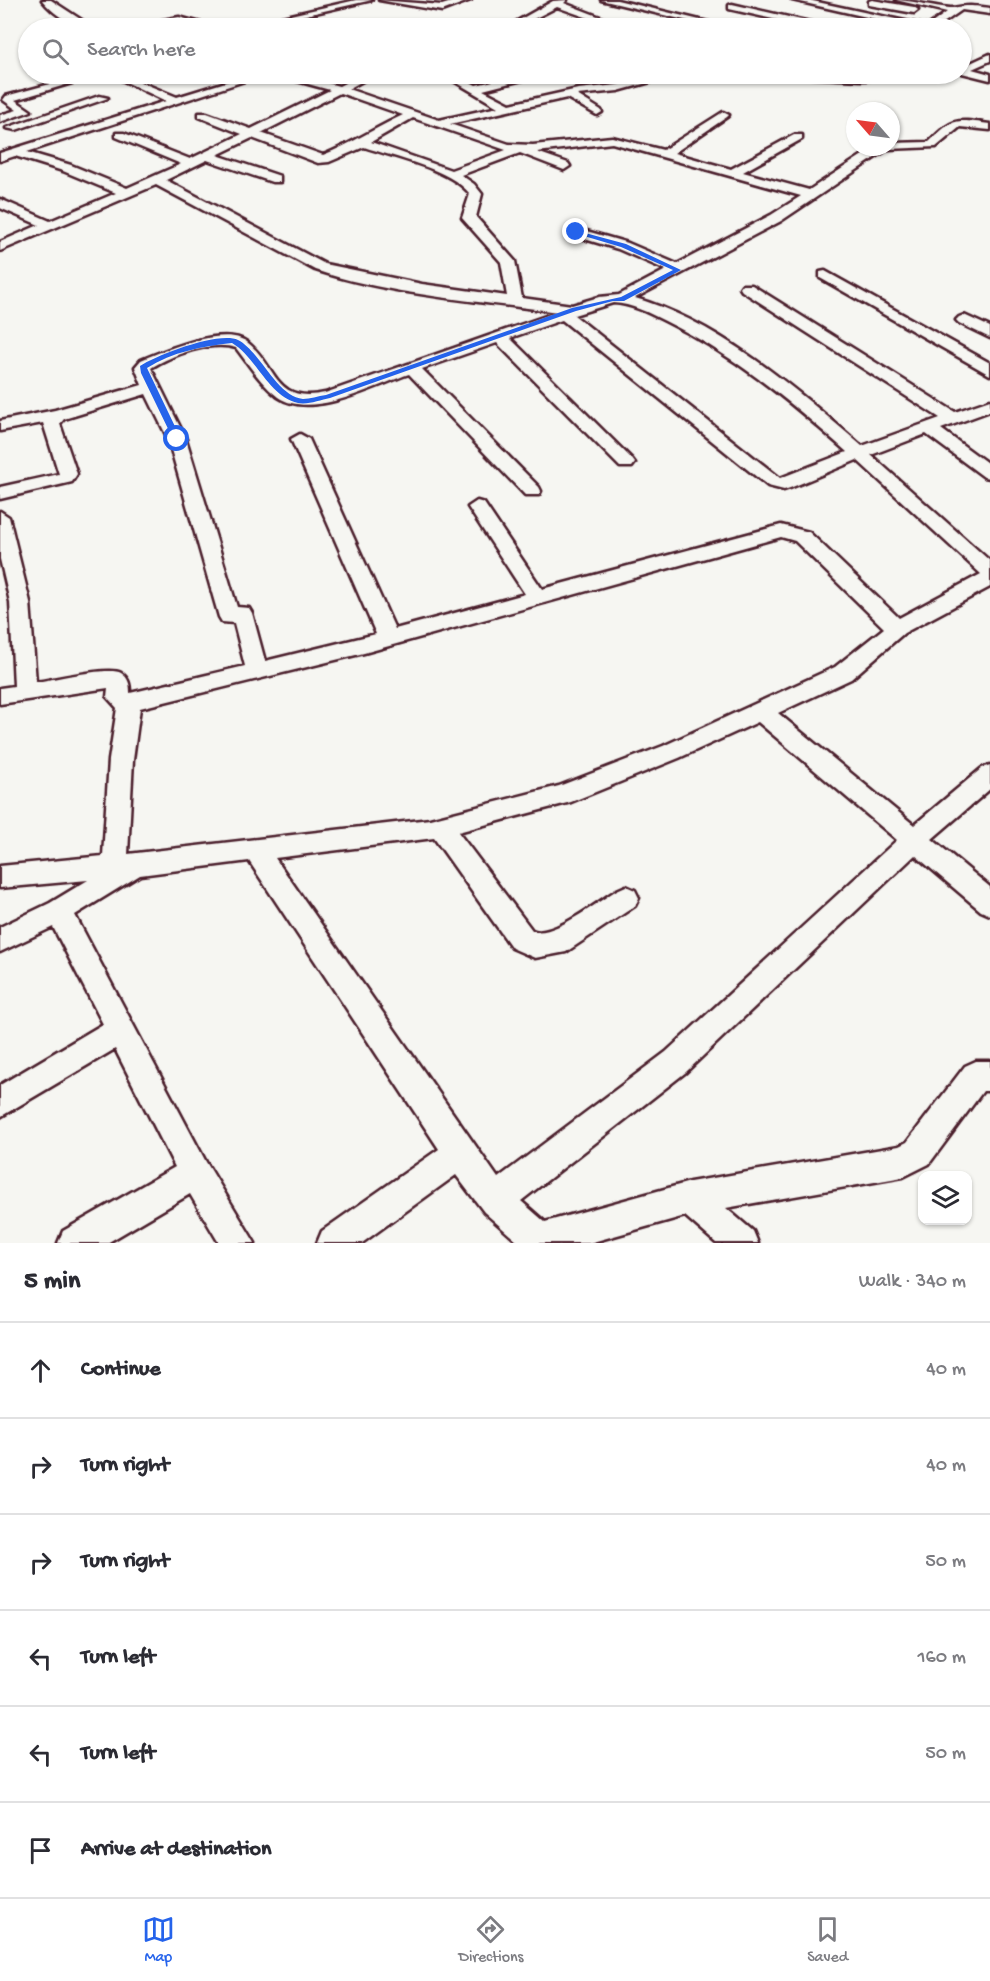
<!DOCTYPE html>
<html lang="en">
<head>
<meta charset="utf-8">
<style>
  :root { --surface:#fff; --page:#f2f2f3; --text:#2b2b33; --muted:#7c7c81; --line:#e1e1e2; --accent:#2563eb }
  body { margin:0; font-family:"Gochi Hand",sans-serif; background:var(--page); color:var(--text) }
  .controls { position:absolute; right:18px; bottom:18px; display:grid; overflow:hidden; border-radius:12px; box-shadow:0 2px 4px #0004 }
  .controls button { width:54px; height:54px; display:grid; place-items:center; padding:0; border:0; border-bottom:2px solid var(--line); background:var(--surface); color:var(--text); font:30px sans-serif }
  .compass { position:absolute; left:846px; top:102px; width:54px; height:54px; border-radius:50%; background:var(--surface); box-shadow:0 2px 4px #0004; rotate:298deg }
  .stop { position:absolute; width:18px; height:18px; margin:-14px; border:4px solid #2563eb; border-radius:50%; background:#fff }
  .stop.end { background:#2563eb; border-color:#fff; box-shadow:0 2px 6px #0008 }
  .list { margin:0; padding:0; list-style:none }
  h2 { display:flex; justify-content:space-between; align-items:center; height:78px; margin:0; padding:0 24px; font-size:26px }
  h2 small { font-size:20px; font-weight:400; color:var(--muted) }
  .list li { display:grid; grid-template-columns:39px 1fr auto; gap:18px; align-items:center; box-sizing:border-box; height:96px; padding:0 24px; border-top:2px solid var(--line) }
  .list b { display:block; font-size:22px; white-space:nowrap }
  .list em { font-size:20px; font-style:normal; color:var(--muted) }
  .icon { flex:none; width:33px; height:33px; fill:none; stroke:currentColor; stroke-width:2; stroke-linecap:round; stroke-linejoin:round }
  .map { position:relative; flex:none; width:990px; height:1243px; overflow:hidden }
  .search { position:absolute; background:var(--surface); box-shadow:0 2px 4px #0004; left:18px; right:18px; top:18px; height:66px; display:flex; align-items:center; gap:15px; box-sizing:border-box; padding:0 21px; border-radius:33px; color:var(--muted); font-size:22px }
  .sheet { height:654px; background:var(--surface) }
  nav { display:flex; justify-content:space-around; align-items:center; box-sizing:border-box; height:84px; border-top:2px solid var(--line); background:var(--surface); font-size:16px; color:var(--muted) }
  nav a { display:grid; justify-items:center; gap:3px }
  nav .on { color:var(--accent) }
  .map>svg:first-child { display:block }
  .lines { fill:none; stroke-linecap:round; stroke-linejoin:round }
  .minor-casing { stroke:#4a1f2b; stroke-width:5 }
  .minor { fill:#f6f6f2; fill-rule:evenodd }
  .route { fill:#2563eb }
</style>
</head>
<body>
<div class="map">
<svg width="990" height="1243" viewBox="0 0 990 1243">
  <rect width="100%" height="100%" fill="#f6f6f2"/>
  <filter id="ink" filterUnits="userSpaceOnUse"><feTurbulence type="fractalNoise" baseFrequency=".0167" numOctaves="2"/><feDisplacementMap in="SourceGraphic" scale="12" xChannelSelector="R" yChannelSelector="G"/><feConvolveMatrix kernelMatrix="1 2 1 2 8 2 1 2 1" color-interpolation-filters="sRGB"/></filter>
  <g filter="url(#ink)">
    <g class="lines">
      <defs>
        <path id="minor" d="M 42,0 L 51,0 L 94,28 C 76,30 53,14 42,0 Z
          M 356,0 L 372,0 L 249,28 L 234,28 Z
          M 379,0 L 442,5 L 458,0 L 471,0 L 442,11 Z
          M 567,0 L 564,3 L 629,28 L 617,28 L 557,7 L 516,28 L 505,28 L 553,1 Z
          M 601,0 L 617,0 L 733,28 L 718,28 Z
          M 792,0 L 808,0 L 928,26 L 947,12 L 896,0 C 909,0 946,9 953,8 C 968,5 974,6 990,8 L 990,14 L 962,10 L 936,28 L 915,28 Z
          M 872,0 L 914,7 L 918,10 L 914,13 L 869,5 L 869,1 Z
          M 732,4 L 823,25 L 828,28 L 813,28 L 729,9 L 729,5 Z
          M 179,17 L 219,28 C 204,30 191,22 177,23 C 158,24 139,30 120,28 Z
          M 990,54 L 990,61 L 972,69 L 990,74 L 990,80 L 962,73 L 962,67 Z
          M 87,74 L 102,74 L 15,100 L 31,111 L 0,122 L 0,115 L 17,110 L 3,100 L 6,96 Z
          M 109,74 L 121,74 L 177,97 L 252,74 L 266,74 L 27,152 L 71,165 L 127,188 L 181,164 L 116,137 L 116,133 L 124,133 L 190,159 L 242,134 L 199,117 L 199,113 L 207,113 L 251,129 L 330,90 L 279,76 L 278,74 L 293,74 L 339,86 L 363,74 L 375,74 L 348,89 L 439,120 L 498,107 L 442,74 L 454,74 L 476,85 L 524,74 L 539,74 L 538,76 L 483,90 L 510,104 L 578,89 L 617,85 L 658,74 L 673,74 L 672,76 L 618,91 L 577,95 L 601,110 L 602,112 L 597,115 L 567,98 L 450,124 L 509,144 L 533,145 L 612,137 L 663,150 L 723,112 L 729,115 L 727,117 L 674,153 L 731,169 L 794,135 L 802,135 L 802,139 L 743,172 L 809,190 L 875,147 L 891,147 L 891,143 L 929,142 C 954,117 956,119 990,124 L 990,130 L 960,127 L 936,147 L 888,149 L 781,221 L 635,298 C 721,323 795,389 862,446 L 940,418 L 742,291 L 740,288 L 742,285 L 752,285 L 955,412 L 990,400 L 990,411 L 941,429 L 990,465 L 990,478 L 984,477 L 926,434 L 871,455 L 990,561 L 990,587 L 904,633 L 851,679 L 778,713 L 914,825 L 982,768 L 990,765 L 990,789 L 932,839 L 990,887 L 990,915 L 981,911 L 915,855 L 686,1072 L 521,1201 L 545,1222 L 690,1182 L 899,1146 L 907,1142 L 965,1066 L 976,1061 L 990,1061 L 990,1091 L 983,1091 L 929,1164 L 903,1177 L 726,1208 L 753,1231 L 758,1243 L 716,1243 L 685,1216 L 589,1243 L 519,1243 L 484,1212 L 456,1175 L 362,1243 L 317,1243 L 322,1231 L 439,1149 L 249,861 L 140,875 L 75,915 L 206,1162 L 255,1243 L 219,1243 L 190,1194 L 107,1243 L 58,1243 L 63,1231 L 175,1167 L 115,1049 L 0,1117 L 0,1085 L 103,1024 L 53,927 L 0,952 L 0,927 L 50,903 L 88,880 L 0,888 L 0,866 L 103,856 L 109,760 L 117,708 L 107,697 L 108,688 L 0,704 L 0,688 L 14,686 L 10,602 L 0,559 L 0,511 L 9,517 L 30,602 L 36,682 C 52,680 109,666 121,673 C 129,678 130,685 130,693 L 245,666 L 234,623 L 222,622 L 219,617 L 168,439 L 146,394 L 64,419 L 60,424 L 77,474 L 72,482 L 0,499 L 0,487 L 59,474 L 43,423 L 0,431 L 0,421 L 55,410 L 142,385 L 135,367 L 141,360 C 165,350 224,325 247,342 C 278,366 273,404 325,393 L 557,312 C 480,301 388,295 315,270 L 156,185 L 0,251 L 0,242 L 39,225 L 0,208 L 0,199 L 50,221 L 116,193 L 63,171 L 15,156 L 0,161 L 0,153 L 166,101 ZM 340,93 L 403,115 C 375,128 351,144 323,155 L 261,133 ZM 413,118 L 503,149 L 506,150 L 451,170 L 371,142 ZM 252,138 L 318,163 L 329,162 L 364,147 C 393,157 451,169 470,194 L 462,218 L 501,262 L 507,296 L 422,284 L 325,264 L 166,180 L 207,160 L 272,182 L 280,182 L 280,176 L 217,155 ZM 612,143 L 801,196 L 771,215 L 677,264 L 628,243 L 576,228 L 571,229 L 571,235 L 618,249 L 666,270 L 619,295 L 599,297 L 572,305 L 522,298 L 515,261 L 476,217 L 482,194 L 474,184 L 461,175 L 520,153 L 564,170 L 570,166 L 568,163 L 537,152 ZM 613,303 C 632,304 649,313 665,321 C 733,354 791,402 847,452 L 780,478 L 574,315 ZM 562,320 L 768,486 L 784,490 L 790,488 L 857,460 L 981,574 L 899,618 L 809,532 L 781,525 L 542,589 L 484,503 L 477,501 L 468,507 L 525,594 L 395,629 L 309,439 L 300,434 L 291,439 L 376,634 L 265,661 L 252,613 L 249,608 L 237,607 L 186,439 L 151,368 C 172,355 211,340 236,348 C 249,365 261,384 278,397 C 311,420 375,386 409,374 L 525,495 L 539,495 L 541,491 L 539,487 L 422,369 L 497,343 L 620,467 L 632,467 L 635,463 L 632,459 L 510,338 ZM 781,537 L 795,541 L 884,628 L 835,667 L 663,746 L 559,786 L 430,819 L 128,854 L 133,760 L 140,708 L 364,653 ZM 758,722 L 897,840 L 666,1052 L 498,1178 L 275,858 L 434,838 L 512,948 L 535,958 L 566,952 L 635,906 L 639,898 L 635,890 L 626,886 L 617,890 C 599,901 550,940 532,930 L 458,832 L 571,802 L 679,758 Z
          M 794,74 L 933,74 L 928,77 L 861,80 L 799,77 Z
          M 99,96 L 108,98 L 16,130 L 6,128 Z
          M 825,271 L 990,363 L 990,375 L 820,278 L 820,272 Z
          M 964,315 L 990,327 L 990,338 L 959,323 L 956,320 L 959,317 Z"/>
      </defs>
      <use href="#minor" class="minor-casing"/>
      <use href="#minor" class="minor"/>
    </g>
  </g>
  <path class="route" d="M 574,230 L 626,244 L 681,270 L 624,301 L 613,301 L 576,311 L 330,398 C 320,400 308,405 298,403 C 269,397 256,357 232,343 C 203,346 172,352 147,368 L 181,439 L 177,441 L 173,439 L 141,373 L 140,366 C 157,355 219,331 238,340 C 260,351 277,397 303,399 C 310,399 318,396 326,395 L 572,308 L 621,297 L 673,270 L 621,247 L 574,233 Z"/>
</svg>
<div class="controls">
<button><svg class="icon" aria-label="layers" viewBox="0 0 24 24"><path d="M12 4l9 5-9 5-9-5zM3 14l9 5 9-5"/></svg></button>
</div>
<svg class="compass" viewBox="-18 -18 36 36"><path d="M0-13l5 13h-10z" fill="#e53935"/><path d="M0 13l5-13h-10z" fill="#7c7c81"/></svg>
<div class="stop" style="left:177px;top:439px"></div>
<div class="stop end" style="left:576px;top:232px"></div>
<div class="search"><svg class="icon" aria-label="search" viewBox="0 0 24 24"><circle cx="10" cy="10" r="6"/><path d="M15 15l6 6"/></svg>Search here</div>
</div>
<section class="sheet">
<h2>5 min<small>Walk · 340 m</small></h2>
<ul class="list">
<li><svg class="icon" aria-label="ahead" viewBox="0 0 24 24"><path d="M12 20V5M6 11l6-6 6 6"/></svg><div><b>Continue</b></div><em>40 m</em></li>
<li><svg class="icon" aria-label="right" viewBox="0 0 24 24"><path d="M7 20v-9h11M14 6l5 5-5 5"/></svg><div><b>Turn right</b></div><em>40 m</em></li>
<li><svg class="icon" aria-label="right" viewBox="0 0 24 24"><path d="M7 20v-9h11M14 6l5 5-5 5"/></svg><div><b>Turn right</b></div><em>50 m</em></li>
<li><svg class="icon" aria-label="left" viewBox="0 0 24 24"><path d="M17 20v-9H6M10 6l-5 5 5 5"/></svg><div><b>Turn left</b></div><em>160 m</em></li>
<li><svg class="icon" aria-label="left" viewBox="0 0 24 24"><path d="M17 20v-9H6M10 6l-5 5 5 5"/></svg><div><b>Turn left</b></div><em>50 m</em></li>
<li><svg class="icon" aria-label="arrive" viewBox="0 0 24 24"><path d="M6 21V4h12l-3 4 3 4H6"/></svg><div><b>Arrive at destination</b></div></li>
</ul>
</section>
<nav>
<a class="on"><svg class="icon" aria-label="map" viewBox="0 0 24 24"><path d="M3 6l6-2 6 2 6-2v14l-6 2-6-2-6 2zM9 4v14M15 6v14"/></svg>Map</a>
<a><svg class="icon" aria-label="directions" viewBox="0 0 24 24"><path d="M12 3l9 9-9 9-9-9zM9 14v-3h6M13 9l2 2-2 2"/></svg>Directions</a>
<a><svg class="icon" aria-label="saved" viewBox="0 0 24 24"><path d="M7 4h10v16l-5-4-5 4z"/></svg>Saved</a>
</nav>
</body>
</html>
